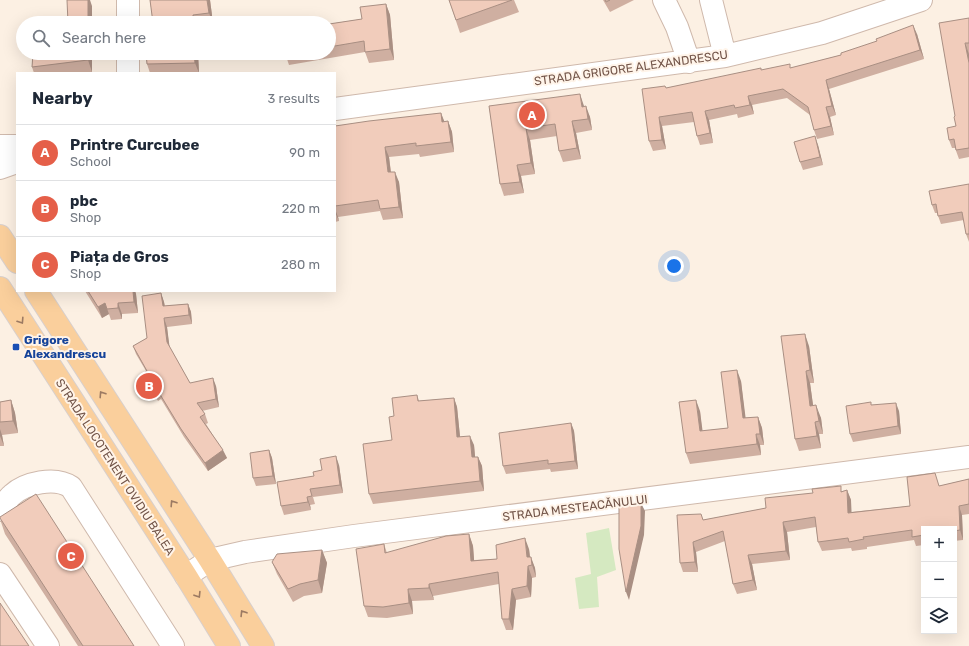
<!DOCTYPE html>
<html lang="en">
<head>
<meta charset="utf-8">
<style>
  :root { --surface:#fff; --page:#f6f6f7; --text:#1f2937; --muted:#747a83; --line:#e0e1e3; --accent:#e55f49 }
  body { margin:0; font-family:Rubik,sans-serif; background:var(--page); color:var(--text) }
  .controls { position:absolute; right:12px; bottom:12px; display:grid; overflow:hidden; border-radius:0px; box-shadow:0 4px 16px #0002 }
  .controls button { width:36px; height:36px; display:grid; place-items:center; padding:0; border:0; border-bottom:1px solid var(--line); background:var(--surface); color:var(--text); font:20px sans-serif }
  .you { position:absolute; left:674px; top:266px; width:14px; height:14px; margin:-10px; border:3px solid #fff; border-radius:50%; background:#1a73e8; box-shadow:0 0 0 6px #1a73e833 }
  .badge { display:grid; place-items:center; width:26px; height:26px; border-radius:50%; background:var(--accent); color:#fff; font-size:13px; font-weight:700 }
  .pin { position:absolute; translate:-50% -50%; border:2px solid #fff; box-shadow:0 1px 4px #0006 }
  .list { margin:0; padding:0; list-style:none }
  h2 { display:flex; justify-content:space-between; align-items:center; height:52px; margin:0; padding:0 16px; font-size:17px }
  h2 small { font-size:13px; font-weight:400; color:var(--muted) }
  .list li { display:grid; grid-template-columns:26px 1fr auto; gap:12px; align-items:center; box-sizing:border-box; height:56px; padding:0 16px; border-top:1px solid var(--line) }
  .list b { display:block; font-size:15px; white-space:nowrap }
  .list p { margin:0; font-size:13px; white-space:nowrap; color:var(--muted) }
  .list em { font-size:13px; font-style:normal; color:var(--muted) }
  .icon { flex:none; width:22px; height:22px; fill:none; stroke:currentColor; stroke-width:2; stroke-linecap:round; stroke-linejoin:round }
  .map { position:relative; flex:none; width:969px; height:646px; overflow:hidden }
  .search { position:absolute; background:var(--surface); box-shadow:0 4px 16px #0002; left:16px; top:16px; width:320px; height:44px; display:flex; align-items:center; gap:10px; box-sizing:border-box; padding:0 14px; border-radius:22px; color:var(--muted); font-size:15px }
  .panel { position:absolute; background:var(--surface); box-shadow:0 4px 16px #0002; left:16px; top:72px; width:320px; height:220px; border-radius:0px }
  .map>svg:first-child { display:block }
  .green { fill:#d5e9c1 }
  .lines { fill:none; stroke-linecap:round; stroke-linejoin:round }
  .minor-casing { stroke:#cfb9ac; stroke-width:24 }
  .major-casing { stroke:#d8cfcc; stroke-width:24 }
  .minor { stroke:#fff; stroke-width:22 }
  .major { stroke:#facf9c; stroke-width:22 }
  .wall { fill:#cfafa1 }
  .shaded-wall { fill:#a98f83 }
  .building { fill:#f1ccbb; stroke:#a98f83 }
  .oneway { stroke:#9c7a62 }
  .transit-dot { fill:#1a4fb4; stroke:#fff4e9; stroke-width:1.5 }
  .labels { text-anchor:middle; stroke-width:4; stroke-linejoin:round; paint-order:stroke }
  .street-label { font-size:12px; fill:#735549; stroke:#fff4e9 }
  .transit-label { font-size:12px; font-weight:bold; fill:#164399; stroke:#fff4e9; text-anchor:start }
</style>
</head>
<body>
<div class="map">
<svg width="969" height="646" viewBox="0 0 969 646">
  <rect width="100%" height="100%" fill="#fcf0e3"/>
  <path class="green" d="M 609,528 L 616,570 L 597,577 L 599,607 L 579,609 L 575,578 L 591,574 L 586,533 Z"/>
  <g class="lines">
    <defs>
      <path id="minor" d="M 664,0 L 677,27 L 689,62
        M 711,0 L 725,56
        M 128,23 L 128,0
        M 128,73 L 128,53
        M 335,109 L 725,56 L 822,33 L 921,0
        M 0,146 L 17,146
        M 0,168 L 17,162
        M 0,510 C 4,506 7,499 12,495 C 25,483 55,476 71,487 L 173,646
        M 0,574 L 48,646
        M 186,576 L 210,560 L 245,552 L 354,536 L 969,457"/>
      <path id="major" d="M 0,236 L 17,262
        M 0,288 L 186,576 L 229,646
        M 36,291 L 210,560 L 263,646"/>
    </defs>
    <use href="#minor" class="minor-casing"/>
    <use href="#major" class="major-casing"/>
    <use href="#minor" class="minor"/>
    <use href="#major" class="major"/>
  </g>
  <path class="wall" d="M 150,0 L 210,0 L 213,23 L 153,23 Z
    M 449,0 L 514,0 L 519,12 L 460,33 Z
    M 603,0 L 634,0 L 610,12 Z
    M 386,4 L 390,15 L 394,60 L 369,63 L 365,52 L 289,65 L 285,53 L 329,53 L 329,24 L 362,19 Z
    M 969,18 L 969,160 L 969,157 L 959,159 L 955,148 L 952,148 L 949,140 L 956,126 L 955,116 Z
    M 917,34 L 924,59 L 829,89 L 836,115 L 830,117 L 834,135 L 817,139 L 814,130 L 810,115 L 787,98 L 752,105 L 754,114 L 738,118 L 737,114 L 709,120 L 713,143 L 700,145 L 697,136 L 694,122 L 662,126 L 666,149 L 653,151 L 649,141 L 666,88 L 761,70 L 791,68 L 841,55 Z
    M 33,53 L 92,53 L 92,72 L 84,73 L 34,73 L 32,67 Z
    M 146,53 L 198,53 L 199,73 L 150,73 L 147,64 Z
    M 489,106 L 584,106 L 590,117 L 592,130 L 576,133 L 581,159 L 563,162 L 559,151 L 557,136 L 530,140 L 535,174 L 521,176 L 524,193 L 504,196 L 500,184 Z
    M 441,113 L 444,122 L 448,121 L 452,132 L 454,152 L 420,157 L 419,154 L 389,157 L 391,172 L 399,182 L 403,218 L 383,220 L 380,211 L 338,217 L 339,221 L 335,222 L 335,126 Z
    M 818,145 L 823,165 L 803,170 L 800,162 Z
    M 969,184 L 969,242 L 966,234 L 964,220 L 941,224 L 937,213 L 935,213 L 932,205 Z
    M 85,291 L 135,291 L 136,294 L 138,313 L 122,314 L 122,319 L 111,320 L 109,314 L 102,318 Z
    M 161,293 L 164,302 L 165,306 L 188,304 L 191,312 L 192,324 L 167,327 L 169,346 L 190,383 L 216,386 L 219,407 L 202,411 L 205,414 L 208,423 L 206,424 L 227,458 L 208,471 L 184,437 L 161,399 L 158,401 L 147,381 L 144,373 L 146,371 L 136,354 L 133,346 L 147,338 Z
    M 809,346 L 814,383 L 810,383 L 813,406 L 821,418 L 823,434 L 819,434 L 821,448 L 799,451 L 795,439 Z
    M 741,381 L 745,418 L 758,417 L 762,428 L 764,445 L 760,445 L 761,455 L 690,464 L 686,453 L 700,411 L 702,431 L 728,428 Z
    M 417,395 L 419,401 L 454,398 L 457,407 L 460,437 L 474,445 L 475,457 L 478,457 L 482,466 L 484,491 L 373,504 L 369,494 L 392,440 L 394,416 Z
    M 11,400 L 15,413 L 18,433 L 2,435 L 4,446 L 0,446 L 0,402 Z
    M 872,405 L 899,411 L 901,434 L 853,442 L 850,434 Z
    M 571,423 L 574,431 L 578,469 L 551,472 L 550,469 L 506,474 L 503,466 Z
    M 269,450 L 272,458 L 276,484 L 256,486 L 253,478 Z
    M 339,465 L 343,493 L 313,497 L 315,504 L 310,505 L 311,510 L 284,515 L 281,506 L 314,476 L 322,470 Z
    M 969,479 L 969,514 L 962,515 L 963,540 L 954,541 L 954,529 L 924,529 L 924,545 L 916,546 L 914,540 L 867,547 L 867,549 L 852,551 L 851,548 L 822,551 L 818,542 L 816,527 L 787,532 L 790,560 L 752,564 L 757,590 L 737,594 L 733,584 L 725,541 L 696,552 L 698,572 L 683,572 L 680,563 L 703,520 L 766,508 L 847,490 L 851,500 L 851,512 L 910,506 L 939,486 Z
    M 0,519 L 134,646 L 78,646 L 5,534 Z
    M 469,534 L 473,546 L 474,560 L 497,559 L 529,549 L 530,557 L 535,568 L 536,577 L 532,578 L 531,597 L 516,600 L 513,630 L 506,630 L 502,619 L 499,584 L 433,596 L 434,600 L 412,601 L 413,614 L 387,618 L 368,617 L 364,606 L 384,544 L 387,553 Z
    M 322,550 L 327,563 L 322,593 L 304,596 L 293,602 L 277,574 L 272,562 Z"/>
  <path class="shaded-wall" d="M 88,0 L 90,0 L 92,6 L 92,23 L 88,23 Z
    M 207,0 L 210,0 L 213,23 L 209,13 Z
    M 386,4 L 390,15 L 394,60 L 390,49 Z
    M 193,15 L 196,23 L 193,23 Z
    M 913,25 L 917,34 L 924,59 L 920,50 Z
    M 965,43 L 969,54 L 969,63 Z
    M 88,53 L 92,53 L 92,72 L 88,60 Z
    M 194,53 L 198,53 L 199,73 L 195,63 Z
    M 826,80 L 829,89 L 836,115 L 832,106 Z
    M 580,94 L 584,106 L 586,118 L 582,107 Z
    M 748,96 L 752,105 L 754,114 L 750,105 Z
    M 586,106 L 590,117 L 592,130 L 588,119 Z
    M 826,107 L 830,117 L 834,135 L 831,126 Z
    M 705,111 L 709,120 L 713,143 L 710,133 Z
    M 441,113 L 445,123 L 442,122 Z
    M 659,117 L 662,126 L 666,149 L 662,140 Z
    M 448,121 L 452,132 L 454,152 L 451,142 Z
    M 572,121 L 576,133 L 581,159 L 577,148 Z
    M 526,128 L 530,140 L 535,174 L 531,163 Z
    M 815,136 L 818,145 L 823,165 L 820,157 Z
    M 385,147 L 389,157 L 392,183 L 388,172 Z
    M 517,165 L 521,176 L 524,193 L 520,182 Z
    M 395,172 L 399,182 L 403,218 L 399,207 Z
    M 335,209 L 338,217 L 339,221 L 335,212 Z
    M 133,291 L 135,291 L 136,294 L 138,313 L 134,302 Z
    M 161,293 L 164,302 L 166,315 L 163,306 Z
    M 105,303 L 109,314 L 102,318 L 98,307 Z
    M 118,303 L 122,314 L 122,319 L 118,308 Z
    M 188,304 L 191,312 L 192,324 L 189,315 Z
    M 164,318 L 167,327 L 170,350 L 167,342 Z
    M 805,334 L 809,346 L 814,383 L 810,370 Z
    M 737,370 L 741,381 L 747,429 L 743,418 Z
    M 806,371 L 810,383 L 815,419 L 810,406 Z
    M 213,378 L 216,386 L 219,407 L 216,399 Z
    M 454,398 L 457,407 L 461,446 L 457,437 Z
    M 11,400 L 15,413 L 18,433 L 13,421 Z
    M 696,400 L 700,411 L 704,442 L 700,431 Z
    M 896,403 L 899,411 L 901,434 L 898,426 Z
    M 816,405 L 821,418 L 823,434 L 819,421 Z
    M 758,417 L 762,428 L 764,445 L 760,434 Z
    M 815,422 L 819,434 L 821,448 L 817,436 Z
    M 571,423 L 574,431 L 578,469 L 575,461 Z
    M 0,429 L 2,435 L 4,446 L 0,436 Z
    M 756,434 L 760,445 L 761,455 L 757,444 Z
    M 470,436 L 474,445 L 476,467 L 472,457 Z
    M 223,450 L 227,458 L 208,471 L 205,463 Z
    M 269,450 L 272,458 L 276,484 L 273,476 Z
    M 336,456 L 339,465 L 343,493 L 340,485 Z
    M 478,457 L 482,466 L 484,491 L 480,481 Z
    M 847,490 L 851,500 L 852,522 L 848,513 Z
    M 307,497 L 310,505 L 311,510 L 308,502 Z
    M 641,503 L 645,511 L 644,535 L 629,600 L 626,592 Z
    M 959,506 L 962,515 L 963,540 L 960,530 Z
    M 783,522 L 787,532 L 790,560 L 786,551 Z
    M 469,534 L 473,546 L 475,572 L 471,561 Z
    M 525,538 L 529,549 L 531,566 L 527,557 Z
    M 693,542 L 696,552 L 698,572 L 695,562 Z
    M 322,550 L 327,563 L 322,593 L 318,580 Z
    M 748,555 L 752,564 L 757,590 L 753,580 Z
    M 531,557 L 535,568 L 536,577 L 532,565 Z
    M 528,566 L 532,578 L 531,597 L 527,586 Z
    M 429,584 L 433,596 L 434,600 L 429,588 Z
    M 408,589 L 412,601 L 413,614 L 409,603 Z
    M 512,589 L 516,600 L 513,630 L 509,619 Z"/>
  <path class="building" d="M 67,0 L 88,0 L 88,23 L 68,23 Z
    M 150,0 L 207,0 L 209,13 L 193,15 L 193,23 L 153,23 Z
    M 449,0 L 512,0 L 456,20 Z
    M 605,0 L 610,0 L 606,2 Z
    M 386,4 L 390,49 L 365,52 L 364,41 L 329,47 L 329,24 L 362,19 L 360,7 Z
    M 969,18 L 969,43 L 965,43 L 969,63 L 969,148 L 956,150 L 954,139 L 949,140 L 947,128 L 956,126 L 954,117 L 955,116 L 939,23 Z
    M 913,25 L 920,50 L 826,80 L 832,106 L 826,107 L 831,126 L 814,130 L 808,107 L 783,89 L 748,96 L 750,105 L 735,108 L 734,105 L 705,111 L 710,133 L 697,136 L 692,112 L 659,117 L 662,140 L 649,141 L 642,89 L 665,86 L 666,88 L 761,68 L 761,70 L 790,64 L 790,68 L 841,55 L 841,53 L 877,41 L 876,39 Z
    M 33,53 L 88,53 L 88,60 L 32,67 Z
    M 146,53 L 194,53 L 195,63 L 147,64 Z
    M 580,94 L 582,107 L 586,106 L 588,119 L 572,121 L 577,148 L 559,151 L 555,124 L 526,128 L 531,163 L 517,165 L 520,182 L 500,184 L 489,106 Z
    M 441,113 L 442,122 L 448,121 L 451,142 L 416,146 L 416,143 L 385,147 L 388,172 L 395,172 L 399,207 L 380,209 L 378,200 L 335,206 L 335,126 L 369,121 Z
    M 815,136 L 820,157 L 800,162 L 794,142 Z
    M 969,184 L 969,234 L 966,234 L 962,212 L 938,216 L 936,204 L 932,205 L 929,191 Z
    M 88,291 L 133,291 L 134,302 L 118,303 L 118,308 L 107,309 L 105,303 L 98,307 Z
    M 161,293 L 163,306 L 188,304 L 189,315 L 164,318 L 167,342 L 190,383 L 213,378 L 216,399 L 197,403 L 205,414 L 200,417 L 223,450 L 205,463 L 181,429 L 158,391 L 155,392 L 144,373 L 147,371 L 133,346 L 147,338 L 142,296 Z
    M 805,334 L 810,370 L 806,371 L 810,406 L 816,405 L 819,421 L 815,422 L 817,436 L 795,439 L 781,336 Z
    M 737,370 L 743,418 L 758,417 L 760,434 L 756,434 L 757,444 L 686,453 L 679,402 L 696,400 L 700,431 L 728,428 L 721,372 Z
    M 417,395 L 418,401 L 454,398 L 457,437 L 470,436 L 472,457 L 478,457 L 480,481 L 369,494 L 363,444 L 392,440 L 389,417 L 394,416 L 392,398 Z
    M 11,400 L 13,421 L 0,422 L 0,402 Z
    M 871,402 L 871,405 L 896,403 L 898,426 L 850,434 L 846,406 Z
    M 571,423 L 575,461 L 548,464 L 548,460 L 503,466 L 499,433 Z
    M 269,450 L 273,476 L 253,478 L 250,453 Z
    M 336,456 L 340,485 L 310,489 L 312,496 L 307,497 L 308,502 L 281,506 L 277,482 L 314,476 L 313,472 L 322,470 L 320,459 Z
    M 935,473 L 939,486 L 969,479 L 969,504 L 959,506 L 960,530 L 954,531 L 954,529 L 924,529 L 924,535 L 912,537 L 912,530 L 863,537 L 864,539 L 849,542 L 848,538 L 818,542 L 815,517 L 783,522 L 786,551 L 748,555 L 753,580 L 733,584 L 723,531 L 693,542 L 695,562 L 680,563 L 677,515 L 701,514 L 703,520 L 766,508 L 765,498 L 813,493 L 812,489 L 841,486 L 841,492 L 847,490 L 848,513 L 910,506 L 907,477 Z
    M 36,494 L 134,646 L 83,646 L 0,518 L 0,517 Z
    M 641,503 L 641,526 L 626,592 L 619,549 L 619,506 Z
    M 469,534 L 471,561 L 497,559 L 496,545 L 525,538 L 527,557 L 531,557 L 532,565 L 528,566 L 527,586 L 512,589 L 509,619 L 502,619 L 498,572 L 429,584 L 429,588 L 408,589 L 409,603 L 383,607 L 364,606 L 356,549 L 384,544 L 385,553 L 446,536 Z
    M 322,550 L 318,580 L 300,584 L 288,589 L 272,562 L 277,554 Z
    M 0,603 L 29,646 L 0,646 Z"/>
  <defs><path id="oneway-chevron" d="M-2-3.5L2.5 0L-2 3.5" fill="none" stroke-width="1.6" stroke-linecap="round" stroke-linejoin="round"/></defs>
  <g class="oneway">
    <use href="#oneway-chevron" transform="translate(21 321) rotate(57)"/>
    <use href="#oneway-chevron" transform="translate(102 394) rotate(-123)"/>
    <use href="#oneway-chevron" transform="translate(173 503) rotate(-123)"/>
    <use href="#oneway-chevron" transform="translate(198 595) rotate(58)"/>
    <use href="#oneway-chevron" transform="translate(243 613) rotate(-122)"/>
  </g>
  <rect class="transit-dot" x="12" y="343" width="8" height="8" rx="2"/>
  <g class="labels">
    <g class="street-label">
      <text transform="translate(631 68) rotate(-8)" y="4">STRADA GRIGORE ALEXANDRESCU</text>
      <text transform="translate(115 467) rotate(57)" y="4">STRADA LOCOTENENT OVIDIU BALEA</text>
      <text transform="translate(575 508) rotate(-7)" y="4">STRADA MESTEACĂNULUI</text>
    </g>
    <g class="transit-label">
      <text x="24" y="344">Grigore<tspan x="24" dy="14">Alexandrescu</tspan></text>
    </g>
  </g>
</svg>
<div class="controls">
<button>+</button>
<button>−</button>
<button><svg class="icon" aria-label="layers" viewBox="0 0 24 24"><path d="M12 4l9 5-9 5-9-5zM3 14l9 5 9-5"/></svg></button>
</div>
<div class="you"></div>
<div class="pin badge" style="left:532px;top:115px">A</div>
<div class="pin badge" style="left:149px;top:386px">B</div>
<div class="pin badge" style="left:71px;top:556px">C</div>
<div class="search"><svg class="icon" aria-label="search" viewBox="0 0 24 24"><circle cx="10" cy="10" r="6"/><path d="M15 15l6 6"/></svg>Search here</div>
<section class="panel">
<h2>Nearby<small>3 results</small></h2>
<ul class="list">
<li><span class="badge">A</span><div><b>Printre Curcubee</b><p>School</p></div><em>90 m</em></li>
<li><span class="badge">B</span><div><b>pbc</b><p>Shop</p></div><em>220 m</em></li>
<li><span class="badge">C</span><div><b>Piața de Gros</b><p>Shop</p></div><em>280 m</em></li>
</ul>
</section>
</div>
</body>
</html>
